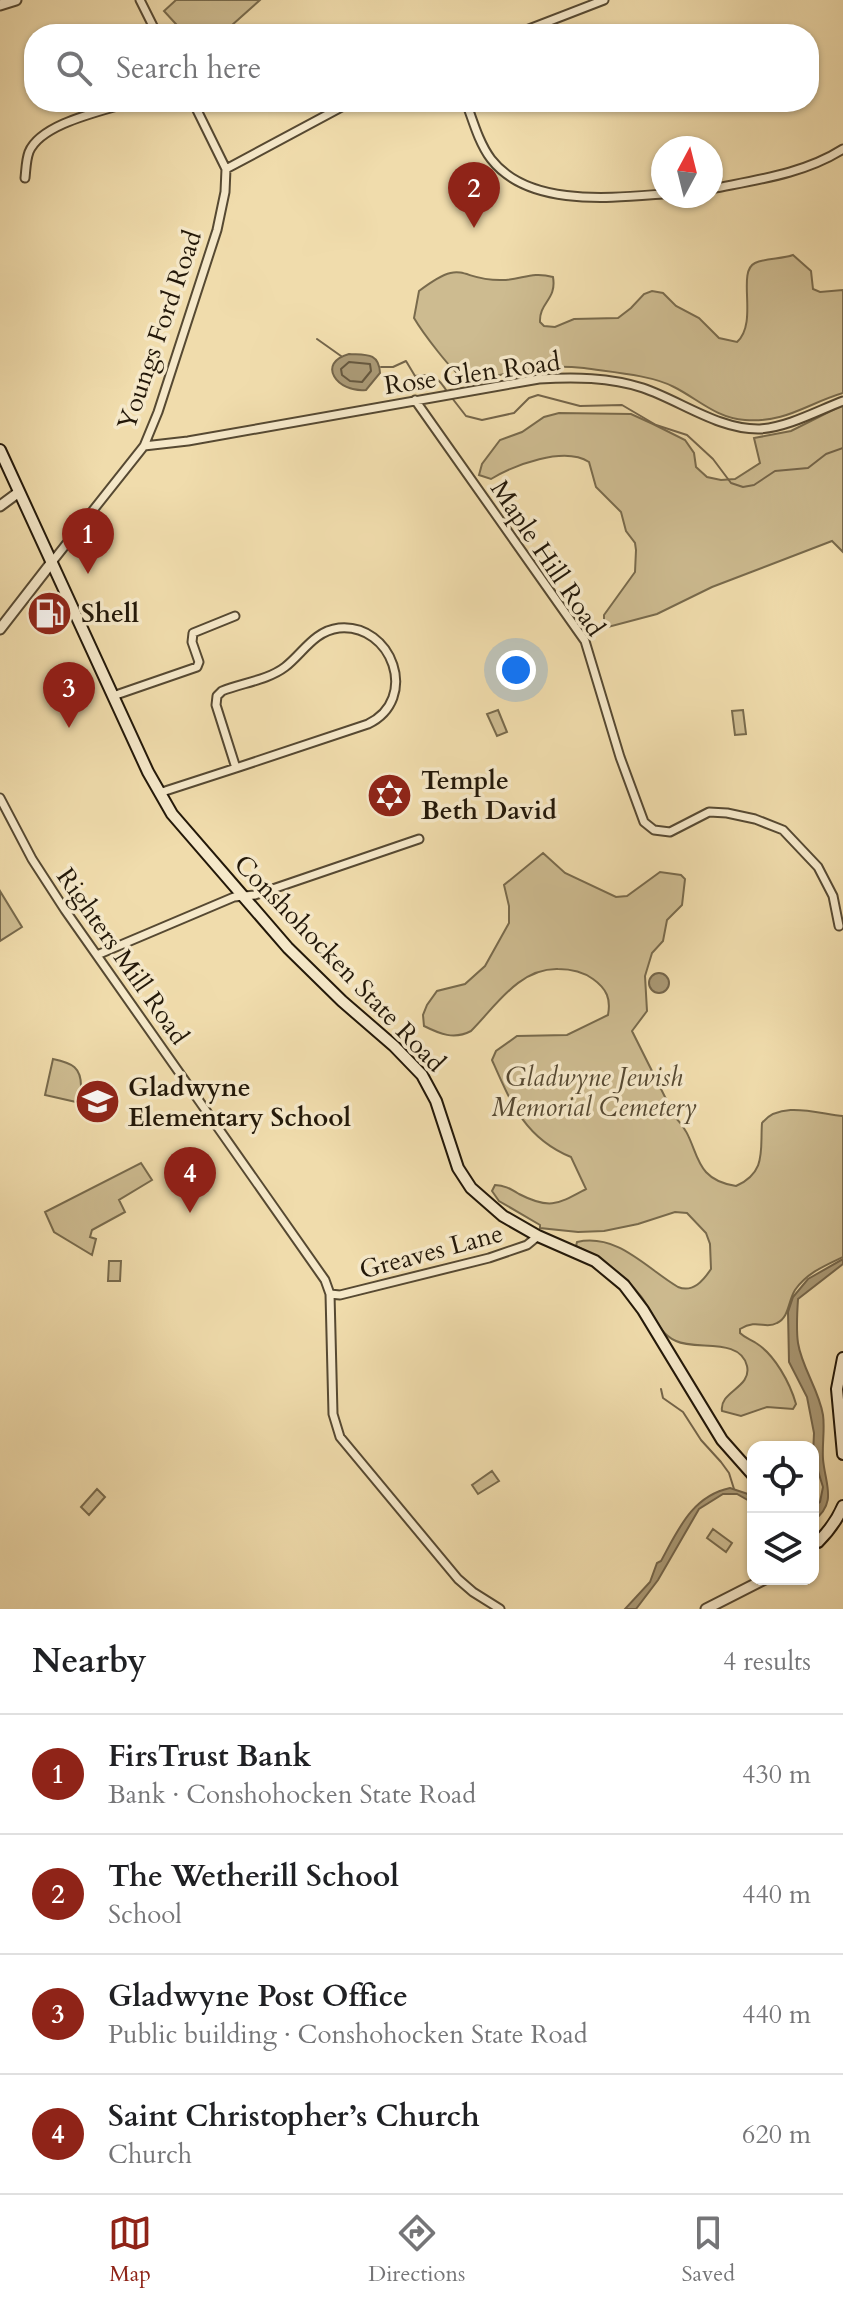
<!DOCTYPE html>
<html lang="en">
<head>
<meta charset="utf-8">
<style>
  :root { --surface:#fff; --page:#f2f2f2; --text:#202124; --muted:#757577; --line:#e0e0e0; --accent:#8f2418 }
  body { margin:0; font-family:Cardo,serif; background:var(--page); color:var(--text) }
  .controls { position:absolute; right:24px; bottom:24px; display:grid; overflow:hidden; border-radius:16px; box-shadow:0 2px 6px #0004 }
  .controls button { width:72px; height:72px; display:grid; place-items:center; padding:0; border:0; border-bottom:2px solid var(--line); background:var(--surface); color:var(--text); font:40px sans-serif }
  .compass { position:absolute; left:651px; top:136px; width:72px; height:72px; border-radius:50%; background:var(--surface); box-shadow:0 2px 6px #0004; rotate:7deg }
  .you { position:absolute; left:516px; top:670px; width:28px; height:28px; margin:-20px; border:6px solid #fff; border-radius:50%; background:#1a73e8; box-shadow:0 0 0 12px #1a73e833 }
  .badge { display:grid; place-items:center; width:52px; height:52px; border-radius:50%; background:var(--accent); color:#fff; font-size:26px; font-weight:700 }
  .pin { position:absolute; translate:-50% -66px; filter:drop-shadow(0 2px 4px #0008) }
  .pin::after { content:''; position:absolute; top:42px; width:28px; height:24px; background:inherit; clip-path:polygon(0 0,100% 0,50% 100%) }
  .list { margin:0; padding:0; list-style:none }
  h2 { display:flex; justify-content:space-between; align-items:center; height:104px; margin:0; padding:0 32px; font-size:34px }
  h2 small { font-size:26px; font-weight:400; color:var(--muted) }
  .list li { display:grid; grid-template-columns:52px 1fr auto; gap:24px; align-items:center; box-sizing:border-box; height:120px; padding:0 32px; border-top:2px solid var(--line) }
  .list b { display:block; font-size:30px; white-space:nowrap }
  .list p { margin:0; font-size:26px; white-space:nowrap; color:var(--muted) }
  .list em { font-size:26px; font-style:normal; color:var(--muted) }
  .icon { flex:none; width:44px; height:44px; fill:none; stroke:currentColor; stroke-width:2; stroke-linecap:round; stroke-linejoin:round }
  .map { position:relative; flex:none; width:843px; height:1609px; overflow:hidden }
  .search { position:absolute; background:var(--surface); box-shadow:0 2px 6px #0004; left:24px; right:24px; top:24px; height:88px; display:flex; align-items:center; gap:20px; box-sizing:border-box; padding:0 28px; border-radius:32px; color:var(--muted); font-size:30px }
  .sheet { height:584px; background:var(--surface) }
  nav { display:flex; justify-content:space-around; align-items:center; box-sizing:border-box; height:112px; border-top:2px solid var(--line); background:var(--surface); font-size:22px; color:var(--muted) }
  nav a { display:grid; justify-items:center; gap:4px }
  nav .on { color:var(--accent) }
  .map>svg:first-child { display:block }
  .green { fill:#cdbb90; stroke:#786a4c; stroke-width:2 }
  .water { fill:#aa9975; stroke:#74654a; stroke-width:2 }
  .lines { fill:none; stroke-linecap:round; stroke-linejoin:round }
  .shore { stroke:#66583f; stroke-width:2 }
  .stream { stroke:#74654a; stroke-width:2 }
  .minor-casing { stroke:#564932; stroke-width:11 }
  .tertiary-casing { stroke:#564932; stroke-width:13 }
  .secondary-casing { stroke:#231809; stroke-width:14 }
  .minor { stroke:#f5e8c9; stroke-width:7 }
  .tertiary { stroke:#f5e8c9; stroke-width:9 }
  .secondary { stroke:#f5e8c9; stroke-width:10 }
  .labels { text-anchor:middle; stroke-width:7; stroke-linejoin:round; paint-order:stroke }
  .street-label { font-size:26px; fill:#231809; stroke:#f5e8c9 }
  .poi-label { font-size:26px; font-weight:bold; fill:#231809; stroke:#f5e8c9; text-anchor:start }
  .park-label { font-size:26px; font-style:italic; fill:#564932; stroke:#f5e8c9 }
</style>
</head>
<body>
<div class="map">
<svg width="843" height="1609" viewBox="0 0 843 1609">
  <rect width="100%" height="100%" fill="#f0dcac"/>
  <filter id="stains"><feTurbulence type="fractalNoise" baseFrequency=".0025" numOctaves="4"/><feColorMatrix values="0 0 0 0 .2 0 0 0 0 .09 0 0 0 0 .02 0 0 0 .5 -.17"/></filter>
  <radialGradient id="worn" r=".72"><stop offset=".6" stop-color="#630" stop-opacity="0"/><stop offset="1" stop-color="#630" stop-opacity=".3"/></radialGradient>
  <path class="green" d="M 176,0 L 260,0 L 222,34 L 185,34 L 164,11 Z
    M 793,255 L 811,271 L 813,289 L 820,292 L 843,290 L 843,393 C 806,404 786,423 745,420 C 716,418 698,399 674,387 C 652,375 610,372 584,368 C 562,366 534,367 512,372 C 496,375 480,384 464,378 C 453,374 421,330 414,318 L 419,291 C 465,256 458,281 502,280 C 522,280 531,271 553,277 C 557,300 539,302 540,322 L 544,326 L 555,327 L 574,319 L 618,318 L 631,308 L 644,294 L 652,291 L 663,293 L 676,306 L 699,318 L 719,338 L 737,342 C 759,322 736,272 755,263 C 765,258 782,259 793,255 Z
    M 843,405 L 843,552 L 832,541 L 712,587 L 657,614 L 608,627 L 604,626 L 604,615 L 635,572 L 636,550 L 635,543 L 626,531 L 621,512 L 596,487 L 589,462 C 564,446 514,465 491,479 L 479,475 L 482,464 L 500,440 L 522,432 L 544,417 L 559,413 L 631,414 L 653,424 L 685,440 L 694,453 L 696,467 L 707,477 L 721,480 L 735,479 L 760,463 L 754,438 L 791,431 Z
    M 498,710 L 507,732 L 497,736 L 487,714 Z
    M 743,710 L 746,734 L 735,735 L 732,711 Z
    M 543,853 L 565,873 L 616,897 L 627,896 L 660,872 L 681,875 L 685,879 L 682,905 L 667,920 L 663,941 L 652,953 L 645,976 L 647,1011 L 632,1031 L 675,1117 C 702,1143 688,1179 736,1186 C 767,1172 760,1150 762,1123 C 780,1100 819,1114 843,1116 L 843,1257 C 824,1266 807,1273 795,1290 C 788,1301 789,1318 777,1323 C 765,1330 758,1318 740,1329 L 740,1333 C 745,1338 750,1339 756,1343 C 775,1355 790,1383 796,1404 L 793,1409 L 767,1407 L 741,1416 L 722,1411 C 719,1391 752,1388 747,1366 C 740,1337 696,1351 676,1341 C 656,1332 653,1310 639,1294 C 622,1272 601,1258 576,1246 L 577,1242 C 618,1233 647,1269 678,1287 C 693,1293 703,1281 711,1269 L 710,1244 L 706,1233 L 687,1213 L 675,1212 L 638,1224 L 604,1231 L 578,1232 L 540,1228 L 540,1225 L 499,1201 L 492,1191 L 495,1185 C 504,1185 511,1189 519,1194 C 550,1210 558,1204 586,1189 L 571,1157 C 525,1138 511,1103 492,1060 L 496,1051 L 517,1036 L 567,1035 L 608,1015 C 611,999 607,989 593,979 C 582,971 571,969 558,969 C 519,968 496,1006 471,1031 C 454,1040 440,1034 424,1026 L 423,1015 L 427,1005 L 437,991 L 465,984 L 485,966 L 509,923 L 509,906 L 504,885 Z
    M 0,891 L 22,927 L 0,941 Z
    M 53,1059 C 72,1063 82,1067 81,1089 L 86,1090 L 89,1096 L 85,1104 L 45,1095 Z
    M 141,1163 L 152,1180 L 119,1200 L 125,1212 L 92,1230 L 90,1237 L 96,1239 L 92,1255 L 54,1232 L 45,1212 Z
    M 109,1261 L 121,1261 L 120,1281 L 108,1281 Z
    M 492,1471 L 499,1481 L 478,1494 L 472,1485 Z
    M 97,1489 L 105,1497 L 89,1515 L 81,1507 Z
    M 713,1529 L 732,1543 L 726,1552 L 707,1538 Z"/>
  <path class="water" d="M 349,354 C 365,355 379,352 380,373 L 366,390 C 337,393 316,363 349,354 Z
    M649 983a10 10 0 1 1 20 0a10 10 0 1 1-20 0Z
    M 843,1259 L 843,1264 L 798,1299 C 797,1314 796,1329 798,1343 C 802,1368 819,1390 823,1415 C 825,1429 822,1444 823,1459 C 825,1484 838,1503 813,1521 L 813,1507 L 820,1502 L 823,1487 L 813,1455 L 814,1433 L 807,1397 L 789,1362 L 788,1312 L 793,1297 L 808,1279 Z
    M 730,1488 L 751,1495 L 753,1503 L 737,1494 L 723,1494 L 699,1509 L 658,1580 L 636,1609 L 625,1609 L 650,1582 L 657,1563 L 661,1561 C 678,1530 692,1496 730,1488 Z"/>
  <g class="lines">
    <path class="shore" d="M 349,362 L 370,364 L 371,371 L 362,382 L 350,381 L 342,375 L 341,369 Z"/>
    <path class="stream" d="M 317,339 L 341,356
      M 381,367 L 393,367 L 406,361 L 415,376 C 433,373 438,377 448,393
      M 452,398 L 466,416 L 482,420 L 514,413 L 529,398 L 538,395 L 580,406 L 622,405 L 656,425 L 687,435 L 713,459 L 731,483 L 743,487 L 754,485 L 775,471 L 808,468 L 826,454 L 843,448
      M 661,1389 L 663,1398 L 683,1412 L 701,1440 L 721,1462 L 729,1473 L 734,1489"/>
    <defs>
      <path id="minor" d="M 140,0 L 157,34
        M 516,34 L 604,0
        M 466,102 C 473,121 479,143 491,159 C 528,207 610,198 663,194
        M 226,169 L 351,102
        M 25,178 C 26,169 26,160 29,152 C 41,123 103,111 131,102
        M 711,189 C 755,180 804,174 843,149
        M 415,400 L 585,641 L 620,757 L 644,822 L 654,830 L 670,832 L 709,812 L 727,813 L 755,819 L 783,830 L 818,867 L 833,896 L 839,926
        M 144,446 L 188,441 L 539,379 C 574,377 609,377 643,388 C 681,401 719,430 760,429 C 788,427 817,411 843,401
        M 52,562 L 144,446 L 158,412 L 217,230 L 225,192 L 226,169 L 193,102
        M 113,696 L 197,667 L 199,662 L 192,642 L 193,633 L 235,616
        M 159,793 L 236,768 L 216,705 L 217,696 L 222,691 C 242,683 268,680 285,667 C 303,653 314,631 339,628 C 392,623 420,699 368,724 L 236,768
        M 0,798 L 32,859 L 65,910 L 325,1280 L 330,1294 L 333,1414 L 340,1437 L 458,1579 L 473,1592 L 500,1609
        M 97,955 L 234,897 L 255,895 L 419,839
        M 330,1294 L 340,1295 L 489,1258 L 527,1245 L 538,1236"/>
      <path id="tertiary" d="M 0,5 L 16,0
        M 0,506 L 19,492
        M 0,629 L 52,562
        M 706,1609 L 765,1579"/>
      <path id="secondary" d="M 0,450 L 148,772 L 172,814 L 288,948 L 342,1001 L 394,1046 L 422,1075 L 436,1101 L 458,1168 L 471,1188 L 503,1216 L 538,1236 L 595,1261 L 624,1285 L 643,1310 L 722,1440 L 753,1475
        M 843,1358 L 837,1389 L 843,1454
        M 813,1536 L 818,1542 C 829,1531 837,1520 843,1506"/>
    </defs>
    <use href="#minor" class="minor-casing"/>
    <use href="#tertiary" class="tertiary-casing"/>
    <use href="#secondary" class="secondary-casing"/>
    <use href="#minor" class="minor"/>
    <use href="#tertiary" class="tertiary"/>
    <use href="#secondary" class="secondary"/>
  </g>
  <defs>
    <symbol id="fuel-disc" viewBox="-11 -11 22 22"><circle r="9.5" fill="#8f2418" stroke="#f5e8c9"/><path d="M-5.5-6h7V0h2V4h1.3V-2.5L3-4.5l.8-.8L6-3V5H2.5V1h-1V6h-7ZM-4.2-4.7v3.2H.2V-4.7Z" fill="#fff"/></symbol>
    <symbol id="synagogue-disc" viewBox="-11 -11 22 22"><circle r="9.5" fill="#8f2418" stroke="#f5e8c9"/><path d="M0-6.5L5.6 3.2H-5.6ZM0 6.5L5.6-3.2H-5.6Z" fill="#fff"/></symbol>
    <symbol id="school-disc" viewBox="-11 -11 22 22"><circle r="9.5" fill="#8f2418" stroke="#f5e8c9"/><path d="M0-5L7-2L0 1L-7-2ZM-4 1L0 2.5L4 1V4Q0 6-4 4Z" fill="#fff"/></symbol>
  </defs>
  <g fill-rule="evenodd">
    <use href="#fuel-disc" x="24" y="588" width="51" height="51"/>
    <use href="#synagogue-disc" x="364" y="770" width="51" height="51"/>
    <use href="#school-disc" x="72" y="1076" width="51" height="51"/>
  </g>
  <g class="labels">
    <g class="street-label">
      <text transform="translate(159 330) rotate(-71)" y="9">Youngs Ford Road</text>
      <text transform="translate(472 373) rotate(-8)" y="9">Rose Glen Road</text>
      <text transform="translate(548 558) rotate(56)" y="9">Maple Hill Road</text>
      <text transform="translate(123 956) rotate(55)" y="9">Righters Mill Road</text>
      <text transform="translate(340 963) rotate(46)" y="9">Conshohocken State Road</text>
      <text transform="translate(431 1251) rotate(-15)" y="9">Greaves Lane</text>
    </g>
    <g class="poi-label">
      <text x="81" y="622">Shell</text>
      <text x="421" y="789">Temple<tspan x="421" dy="30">Beth David</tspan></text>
      <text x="128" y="1096">Gladwyne<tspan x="128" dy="30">Elementary School</tspan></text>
    </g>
    <g class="park-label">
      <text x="594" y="1086">Gladwyne Jewish<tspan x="594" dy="30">Memorial Cemetery</tspan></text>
    </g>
  </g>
  <rect width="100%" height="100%" filter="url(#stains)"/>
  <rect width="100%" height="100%" fill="url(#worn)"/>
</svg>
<div class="controls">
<button><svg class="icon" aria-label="locate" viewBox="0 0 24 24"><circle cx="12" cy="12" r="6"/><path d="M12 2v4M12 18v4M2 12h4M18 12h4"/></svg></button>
<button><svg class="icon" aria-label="layers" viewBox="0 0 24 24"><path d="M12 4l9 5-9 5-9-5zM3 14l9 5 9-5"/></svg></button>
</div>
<svg class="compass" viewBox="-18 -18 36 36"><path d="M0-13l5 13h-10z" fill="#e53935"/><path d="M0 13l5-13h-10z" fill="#757577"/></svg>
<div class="you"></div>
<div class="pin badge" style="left:88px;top:574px">1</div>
<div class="pin badge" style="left:474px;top:228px">2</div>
<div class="pin badge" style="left:69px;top:728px">3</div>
<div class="pin badge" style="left:190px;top:1213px">4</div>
<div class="search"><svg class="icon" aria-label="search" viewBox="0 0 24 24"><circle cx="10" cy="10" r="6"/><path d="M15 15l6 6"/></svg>Search here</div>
</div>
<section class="sheet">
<h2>Nearby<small>4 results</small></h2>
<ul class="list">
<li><span class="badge">1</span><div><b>FirsTrust Bank</b><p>Bank · Conshohocken State Road</p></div><em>430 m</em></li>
<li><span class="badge">2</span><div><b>The Wetherill School</b><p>School</p></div><em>440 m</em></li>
<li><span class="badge">3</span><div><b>Gladwyne Post Office</b><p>Public building · Conshohocken State Road</p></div><em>440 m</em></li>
<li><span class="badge">4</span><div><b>Saint Christopher’s Church</b><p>Church</p></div><em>620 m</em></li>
</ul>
</section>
<nav>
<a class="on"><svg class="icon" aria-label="map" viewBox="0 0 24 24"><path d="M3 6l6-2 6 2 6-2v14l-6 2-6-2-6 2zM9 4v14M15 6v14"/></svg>Map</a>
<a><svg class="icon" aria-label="directions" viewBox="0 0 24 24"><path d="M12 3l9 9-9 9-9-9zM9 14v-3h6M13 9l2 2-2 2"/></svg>Directions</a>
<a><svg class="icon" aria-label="saved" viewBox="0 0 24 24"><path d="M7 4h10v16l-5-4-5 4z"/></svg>Saved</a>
</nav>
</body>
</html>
